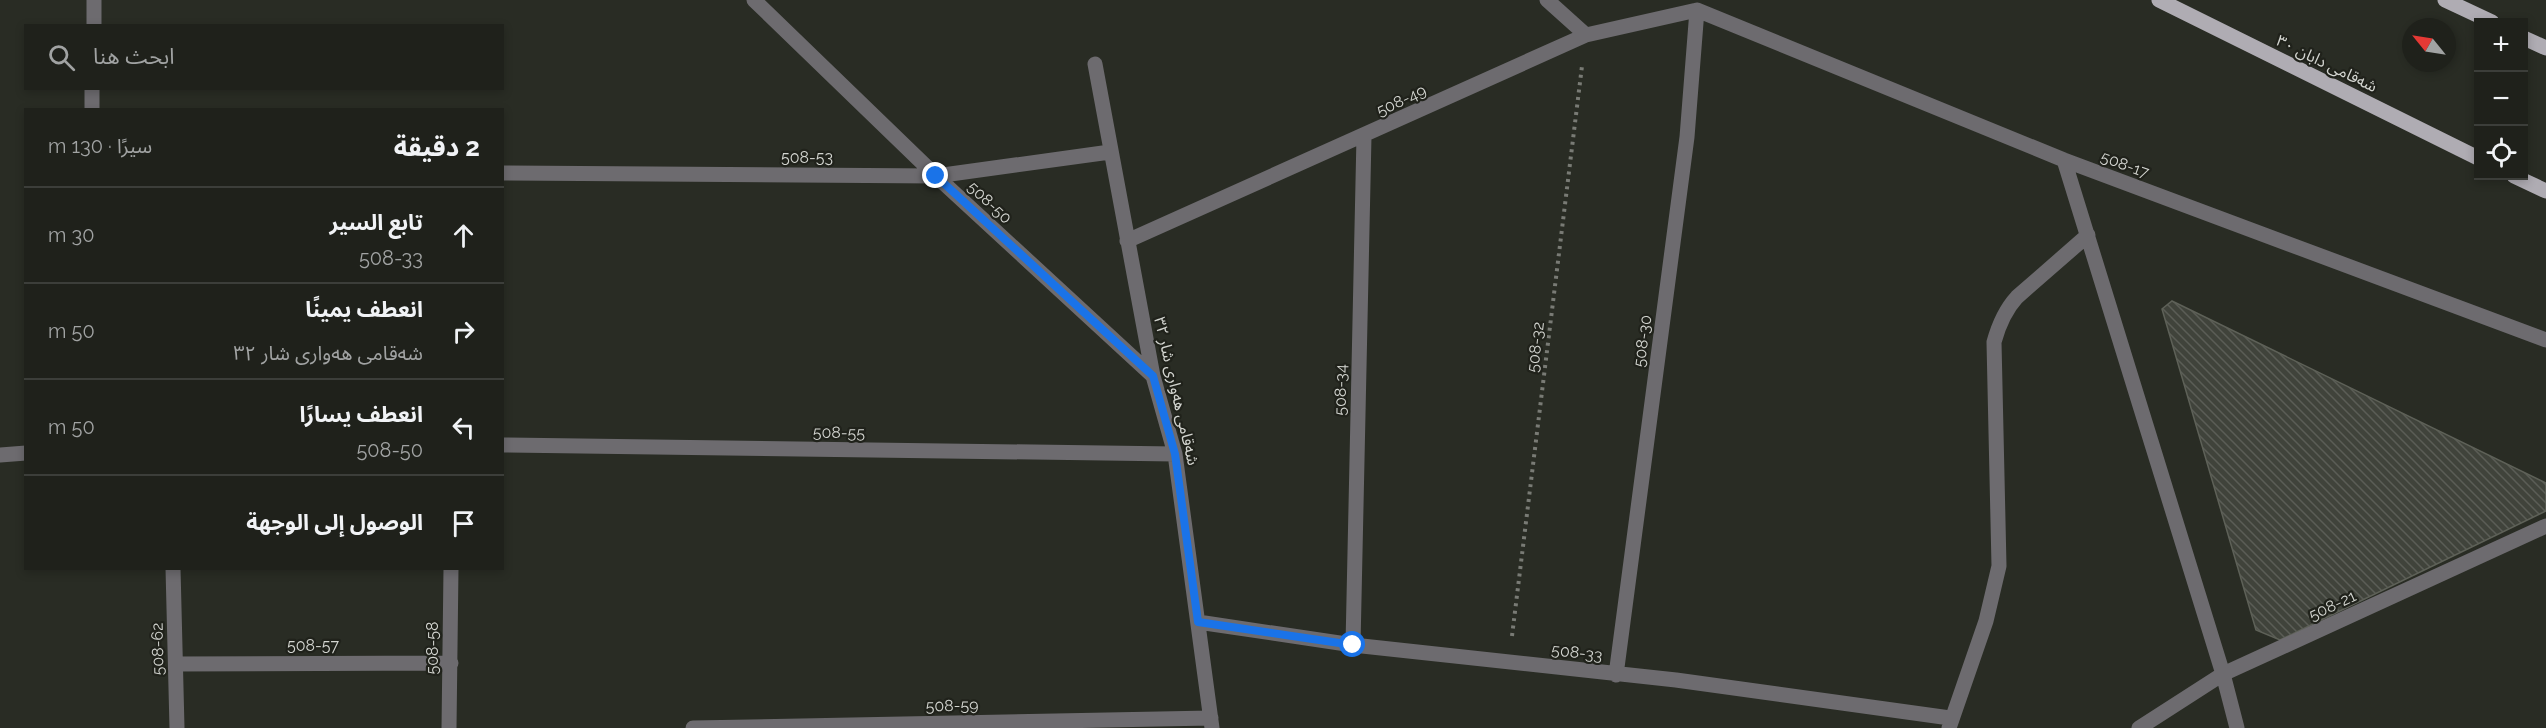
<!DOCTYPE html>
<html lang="ar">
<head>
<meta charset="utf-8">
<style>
  :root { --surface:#1f211b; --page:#272924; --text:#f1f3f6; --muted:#a1a3a3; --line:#3c3e3a }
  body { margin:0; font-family:Raleway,"Noto Sans Arabic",sans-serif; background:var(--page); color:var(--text); direction:rtl }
  .controls { position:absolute; right:18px; top:18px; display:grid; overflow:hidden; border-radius:0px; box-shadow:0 3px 9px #0003 }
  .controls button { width:54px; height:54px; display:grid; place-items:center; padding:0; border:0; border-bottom:2px solid var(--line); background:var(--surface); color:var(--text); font:30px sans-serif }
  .compass { position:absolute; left:2402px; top:18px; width:54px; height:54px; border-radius:50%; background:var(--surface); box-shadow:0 3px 9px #0003; rotate:300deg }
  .stop { position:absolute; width:18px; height:18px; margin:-14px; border:4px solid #1a73e8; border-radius:50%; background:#fff }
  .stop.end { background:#1a73e8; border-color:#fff; box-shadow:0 2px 6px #0008 }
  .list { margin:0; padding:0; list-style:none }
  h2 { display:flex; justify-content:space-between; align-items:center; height:78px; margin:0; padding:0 24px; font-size:26px }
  h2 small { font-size:20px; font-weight:400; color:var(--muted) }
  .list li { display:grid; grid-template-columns:39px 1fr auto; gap:18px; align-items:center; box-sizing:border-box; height:96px; padding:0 24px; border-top:2px solid var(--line) }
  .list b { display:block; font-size:22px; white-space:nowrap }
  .list p { margin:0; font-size:20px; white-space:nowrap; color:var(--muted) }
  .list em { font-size:20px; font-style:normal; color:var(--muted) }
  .icon { flex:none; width:33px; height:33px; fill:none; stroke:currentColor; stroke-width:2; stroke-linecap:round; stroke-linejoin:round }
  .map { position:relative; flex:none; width:2546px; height:728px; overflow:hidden; direction:ltr }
  .search { position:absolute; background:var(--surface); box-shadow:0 3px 9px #0003; left:24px; top:24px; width:480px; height:66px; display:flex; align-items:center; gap:15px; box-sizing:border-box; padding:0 21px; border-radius:0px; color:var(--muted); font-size:22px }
  .panel { position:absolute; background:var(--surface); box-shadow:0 3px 9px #0003; left:24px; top:108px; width:480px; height:462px; border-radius:0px; direction:rtl }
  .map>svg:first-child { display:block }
  .building { fill:url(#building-back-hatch); stroke:#5e6158; stroke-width:1.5 }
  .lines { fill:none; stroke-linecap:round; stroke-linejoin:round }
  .path { stroke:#797b75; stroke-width:4; stroke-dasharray:3 4.5; stroke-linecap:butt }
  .minor { stroke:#6d6b6f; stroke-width:15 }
  .major { stroke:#afacb3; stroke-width:15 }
  .route { stroke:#1a73e8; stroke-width:8 }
  .labels { text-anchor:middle; stroke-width:4.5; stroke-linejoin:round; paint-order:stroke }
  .street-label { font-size:16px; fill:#d3d5d0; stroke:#20221b }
</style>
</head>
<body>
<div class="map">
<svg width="2546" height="728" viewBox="0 0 2546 728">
  <defs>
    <pattern id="building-back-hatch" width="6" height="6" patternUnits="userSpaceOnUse" patternTransform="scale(1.5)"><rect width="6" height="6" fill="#40433b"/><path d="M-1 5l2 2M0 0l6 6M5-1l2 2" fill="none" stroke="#5b5d56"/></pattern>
  </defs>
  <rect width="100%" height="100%" fill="#292c24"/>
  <path class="building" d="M 2172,301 L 2546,483 L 2546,511 L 2280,640 L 2256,630 L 2162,309 Z"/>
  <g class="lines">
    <path class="path" d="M 1512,636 L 1582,66"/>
    <path class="minor" d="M 754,0 L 936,176 L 1153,376
      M 1547,0 L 1586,35
      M 1697,10 L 2064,160 L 2546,340
      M 94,26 L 94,0
      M 1095,64 L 1153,376 L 1175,454 L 1212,728
      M 92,110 L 92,88
      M 2064,160 L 2223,674 L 2237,728
      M 502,173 L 936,176 L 1110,152
      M 1127,241 L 1586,35 L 1697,10
      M 502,445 L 1175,454
      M 0,455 L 26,453
      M 173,568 L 177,728
      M 1198,622 L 1353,645 L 1676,680 L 1950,718
      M 1353,645 L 1364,136
      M 176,664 L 451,663
      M 1616,675 L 1687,137 L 1697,10
      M 449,728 L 451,568
      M 693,728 L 1211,718
      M 1949,728 L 1986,621 L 1999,566 L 1994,342 C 1999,324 2005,310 2017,297 L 2088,235
      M 2139,728 L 2223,674 L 2546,526"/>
    <path class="major" d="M 2159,0 L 2478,158
      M 2445,0 L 2492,22
      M 2524,38 L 2546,48
      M 2514,176 L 2546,191"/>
  </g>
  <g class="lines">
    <path class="route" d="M 936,176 L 1153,376 L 1175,454 L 1198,622 L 1353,645"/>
  </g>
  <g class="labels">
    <g class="street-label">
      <text transform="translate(2327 63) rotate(26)" y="6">شەقامی دابان ٣٠</text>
      <text transform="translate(1401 100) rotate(-25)" y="6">508-49</text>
      <text x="807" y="163">508-53</text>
      <text transform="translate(2125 164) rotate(20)" y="6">508-17</text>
      <text transform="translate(990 202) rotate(43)" y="6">508-50</text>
      <text transform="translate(1642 341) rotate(-82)" y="6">508-30</text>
      <text transform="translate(1535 347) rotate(-83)" y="6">508-32</text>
      <text transform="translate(1340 390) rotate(-89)" y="6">508-34</text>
      <text transform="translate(1177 391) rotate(77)" y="6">شەقامی هەواری شار ٣٢</text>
      <text transform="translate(839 432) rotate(1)" y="6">508-55</text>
      <text transform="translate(2332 605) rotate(-25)" y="6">508-21</text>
      <text x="313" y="651">508-57</text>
      <text transform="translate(432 648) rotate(-90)" y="6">508-58</text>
      <text transform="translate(157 649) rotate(-91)" y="6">508-62</text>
      <text transform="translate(1577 652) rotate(7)" y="6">508-33</text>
      <text transform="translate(952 705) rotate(-1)" y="6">508-59</text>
    </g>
  </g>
</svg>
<div class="controls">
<button>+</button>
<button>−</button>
<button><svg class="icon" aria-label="locate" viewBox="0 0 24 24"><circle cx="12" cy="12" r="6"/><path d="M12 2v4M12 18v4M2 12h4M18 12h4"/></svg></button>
</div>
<svg class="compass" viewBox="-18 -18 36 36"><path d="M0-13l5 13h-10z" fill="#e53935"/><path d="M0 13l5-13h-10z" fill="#a1a3a3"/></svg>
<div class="stop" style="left:1353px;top:645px"></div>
<div class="stop end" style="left:936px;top:176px"></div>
<div class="search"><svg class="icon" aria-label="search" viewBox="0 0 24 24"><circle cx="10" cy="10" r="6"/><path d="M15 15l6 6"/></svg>ابحث هنا</div>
<section class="panel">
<h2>2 دقيقة<small>سيرًا · 130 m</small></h2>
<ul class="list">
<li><svg class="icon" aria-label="ahead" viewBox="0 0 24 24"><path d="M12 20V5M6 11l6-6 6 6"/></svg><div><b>تابع السير</b><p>508-33</p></div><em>30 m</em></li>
<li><svg class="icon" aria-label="right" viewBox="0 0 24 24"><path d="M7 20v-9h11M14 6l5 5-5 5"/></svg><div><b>انعطف يمينًا</b><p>شەقامی هەواری شار ٣٢</p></div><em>50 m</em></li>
<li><svg class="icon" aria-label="left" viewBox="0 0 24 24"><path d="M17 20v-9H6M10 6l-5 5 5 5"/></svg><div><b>انعطف يسارًا</b><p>508-50</p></div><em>50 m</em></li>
<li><svg class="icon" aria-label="arrive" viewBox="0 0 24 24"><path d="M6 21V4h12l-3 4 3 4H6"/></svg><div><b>الوصول إلى الوجهة</b></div></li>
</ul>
</section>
</div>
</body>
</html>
